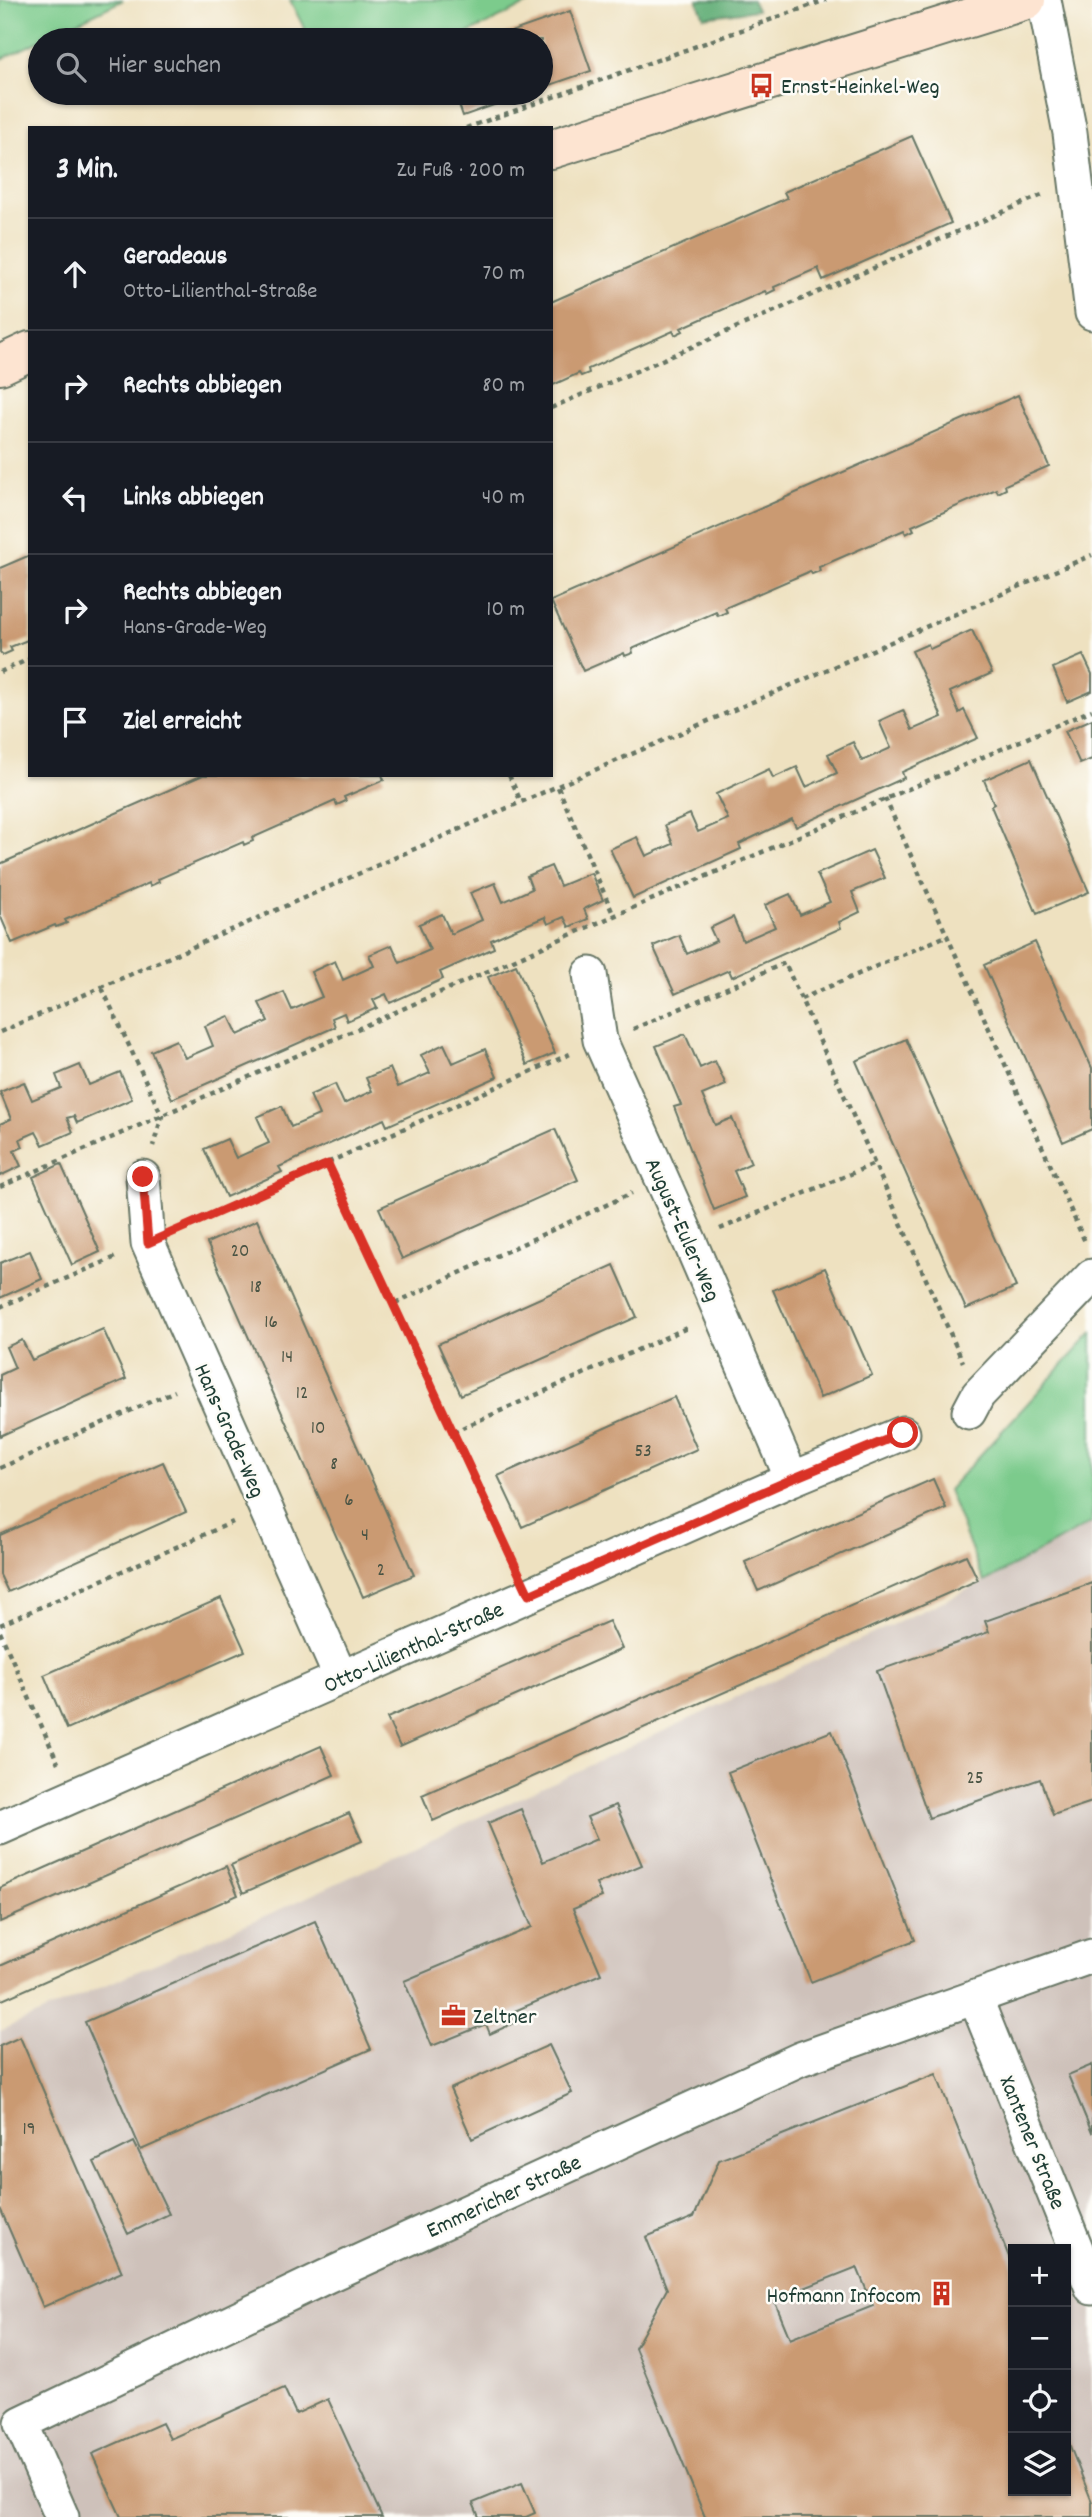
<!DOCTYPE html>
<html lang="de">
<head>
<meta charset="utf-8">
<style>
  :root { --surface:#171b24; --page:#242831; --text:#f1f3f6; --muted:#9ea1a6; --line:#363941 }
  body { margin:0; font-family:Dekko,sans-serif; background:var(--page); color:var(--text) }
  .controls { position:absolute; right:21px; bottom:21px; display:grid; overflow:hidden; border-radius:0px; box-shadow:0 2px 5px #0004 }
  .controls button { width:63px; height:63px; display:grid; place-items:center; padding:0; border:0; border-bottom:2px solid var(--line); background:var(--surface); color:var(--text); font:35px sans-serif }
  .stop { position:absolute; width:21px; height:21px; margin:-16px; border:5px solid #d93025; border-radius:50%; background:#fff }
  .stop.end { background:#d93025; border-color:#fff; box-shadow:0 2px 7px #0008 }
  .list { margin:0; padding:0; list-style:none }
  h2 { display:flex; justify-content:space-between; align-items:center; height:91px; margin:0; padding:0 28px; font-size:30px }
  h2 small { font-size:23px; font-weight:400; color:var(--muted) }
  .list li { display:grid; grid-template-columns:46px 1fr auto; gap:21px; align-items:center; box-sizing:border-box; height:112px; padding:0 28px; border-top:2px solid var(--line) }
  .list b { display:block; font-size:26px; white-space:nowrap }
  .list p { margin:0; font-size:23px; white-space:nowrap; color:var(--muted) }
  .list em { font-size:23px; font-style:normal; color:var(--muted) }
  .icon { flex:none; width:38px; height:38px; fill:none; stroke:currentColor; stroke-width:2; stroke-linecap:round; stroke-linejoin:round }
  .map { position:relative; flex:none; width:1092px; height:2517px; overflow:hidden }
  .search { position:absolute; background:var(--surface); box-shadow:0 2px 5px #0004; left:28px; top:28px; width:525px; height:77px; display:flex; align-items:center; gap:18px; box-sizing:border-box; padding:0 24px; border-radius:38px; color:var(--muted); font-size:26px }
  .panel { position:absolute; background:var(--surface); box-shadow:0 2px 5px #0004; left:28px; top:126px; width:525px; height:651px; border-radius:0px }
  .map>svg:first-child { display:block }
  .industrial { fill:#cec1ba; fill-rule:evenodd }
  .green { fill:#7bcb8c; stroke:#4d8460; stroke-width:2 }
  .forest { fill:#64af78; stroke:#427656; stroke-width:2 }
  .building { fill:#ca9a72; fill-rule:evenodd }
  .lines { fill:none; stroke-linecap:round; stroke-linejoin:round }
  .minor-casing { stroke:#677665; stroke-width:37 }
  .secondary-casing { stroke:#677665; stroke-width:42 }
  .path { stroke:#677665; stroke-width:4.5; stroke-dasharray:5 5; stroke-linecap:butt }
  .minor { stroke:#fff; stroke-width:33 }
  .secondary { stroke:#fde4d1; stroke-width:38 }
  .route { stroke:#d93025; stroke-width:9 }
  .labels { text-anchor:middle; stroke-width:5; stroke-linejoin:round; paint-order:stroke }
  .number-label { font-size:19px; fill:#4a5444 }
  .poi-label { font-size:23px; fill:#1f3d34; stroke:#fdfcf7; text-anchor:start }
  .street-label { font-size:23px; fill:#1f3d34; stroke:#fdfcf7 }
</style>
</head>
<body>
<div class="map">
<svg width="1092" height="2517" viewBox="0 0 1092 2517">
  <rect width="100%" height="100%" fill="#fdfcf7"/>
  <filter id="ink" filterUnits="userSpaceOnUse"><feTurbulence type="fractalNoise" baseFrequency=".0143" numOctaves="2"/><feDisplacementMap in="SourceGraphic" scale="14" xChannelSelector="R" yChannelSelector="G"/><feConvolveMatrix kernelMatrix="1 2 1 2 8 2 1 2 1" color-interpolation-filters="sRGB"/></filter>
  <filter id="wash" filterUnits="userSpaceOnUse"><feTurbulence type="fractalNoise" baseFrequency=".00686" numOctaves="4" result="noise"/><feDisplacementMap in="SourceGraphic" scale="28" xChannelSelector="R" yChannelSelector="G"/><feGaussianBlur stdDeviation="1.57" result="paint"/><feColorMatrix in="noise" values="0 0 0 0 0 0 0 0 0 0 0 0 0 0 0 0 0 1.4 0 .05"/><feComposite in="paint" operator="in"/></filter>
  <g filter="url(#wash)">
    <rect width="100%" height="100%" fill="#eee1c0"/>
    <path class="industrial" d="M 1092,1522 L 1092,2517 L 0,2517 L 0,2031 L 292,1904 L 984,1582 ZM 1013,2249 L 1066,2249 L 1066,2491 L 1013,2491 Z"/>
    <path class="green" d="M 0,0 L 123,0 L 0,60 Z
      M 290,0 L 536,0 L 454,40 L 310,40 Z
      M 1092,1333 L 1092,1522 L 984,1582 L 948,1490 Z"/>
    <path class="forest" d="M 697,0 L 752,0 L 757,10 L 704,17 Z"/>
    <g id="blocks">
      <path class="building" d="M 570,11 L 591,71 L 541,88 L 541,40 L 488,40 Z
        M 455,93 L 528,93 L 463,116 Z
        M 912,136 L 951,223 L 823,280 L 818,268 L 774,287 L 775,290 L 767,294 L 765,291 L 681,328 L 683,331 L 675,335 L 673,331 L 588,369 L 589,373 L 581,376 L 579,373 L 551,386 L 551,302 L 787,198 L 784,192 Z
        M 1018,395 L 1049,466 L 1005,485 L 1006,489 L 998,493 L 996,489 L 912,526 L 914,530 L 906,534 L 904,530 L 819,567 L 820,571 L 812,574 L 810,571 L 806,573 L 725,608 L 727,612 L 718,616 L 716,612 L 632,649 L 633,653 L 625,656 L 624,653 L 583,671 L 551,601 Z
        M 30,555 L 30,639 L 10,647 L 12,651 L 3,655 L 0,652 L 0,568 Z
        M 972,630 L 992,673 L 950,692 L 959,713 L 964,710 L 978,738 L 902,772 L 904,778 L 796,827 L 792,819 L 760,834 L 739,844 L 741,849 L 633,898 L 610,849 L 637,837 L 646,856 L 673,844 L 665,825 L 690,814 L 698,832 L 728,819 L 716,794 L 769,769 L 773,778 L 797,767 L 806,787 L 837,773 L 828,754 L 853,742 L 862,761 L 891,748 L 879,721 L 903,710 L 912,730 L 942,717 L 912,651 L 928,644 L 930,649 Z
        M 1083,655 L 1092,674 L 1092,691 L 1067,702 L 1053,668 Z
        M 1092,719 L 1092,759 L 1080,764 L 1065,731 Z
        M 1031,759 L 1089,892 L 1037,914 L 991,806 L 994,804 L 984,780 Z
        M 203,775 L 382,775 L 384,780 L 344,797 L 346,801 L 337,805 L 335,801 L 252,838 L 253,841 L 244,845 L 243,842 L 158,879 L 159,882 L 150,886 L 149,883 L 65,920 L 67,923 L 56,927 L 55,925 L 12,943 L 0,915 L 0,864 Z
        M 872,850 L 885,878 L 852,892 L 860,912 L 839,922 L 841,928 L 732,977 L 729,970 L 675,994 L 653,946 L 679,935 L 687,954 L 716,941 L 710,928 L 733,917 L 743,941 L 775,927 L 765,905 L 790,894 L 800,915 L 830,902 L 817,874 Z
        M 551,866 L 560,886 L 591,873 L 603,900 L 584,909 L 588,919 L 569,927 L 564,917 L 548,924 L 545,917 L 511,931 L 491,940 L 494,948 L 440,972 L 443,979 L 390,1003 L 386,994 L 373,1000 L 377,1008 L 347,1021 L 344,1013 L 332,1018 L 335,1027 L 172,1099 L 151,1051 L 176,1040 L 185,1058 L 213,1046 L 205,1026 L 229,1016 L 238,1035 L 268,1021 L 259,1003 L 284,992 L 292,1010 L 322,997 L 311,972 L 335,961 L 343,980 L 374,966 L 369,955 L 392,945 L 400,963 L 430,950 L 419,924 L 442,914 L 451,934 L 482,920 L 470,893 L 495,883 L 503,902 L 532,889 L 527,876 Z
        M 1035,942 L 1092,1068 L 1092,1129 L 1063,1142 L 984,965 Z
        M 516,965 L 555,1053 L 527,1065 L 488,977 Z
        M 685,1034 L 700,1068 L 715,1061 L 726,1085 L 702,1095 L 715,1125 L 732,1118 L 751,1163 L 734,1171 L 745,1197 L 714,1210 L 674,1107 L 681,1105 L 656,1046 Z
        M 906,1039 L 1016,1287 L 966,1309 L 856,1061 Z
        M 444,1044 L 453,1063 L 485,1049 L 497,1077 L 387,1126 L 384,1119 L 279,1167 L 282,1172 L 226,1197 L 204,1149 L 227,1139 L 236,1158 L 269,1143 L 257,1117 L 282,1106 L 291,1127 L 319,1115 L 310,1095 L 335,1084 L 344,1104 L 372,1091 L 366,1078 L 390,1068 L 398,1087 L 430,1073 L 421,1055 Z
        M 80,1065 L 89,1085 L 120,1072 L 132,1099 L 77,1123 L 74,1116 L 67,1118 L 73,1132 L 43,1145 L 36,1132 L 20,1139 L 23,1147 L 14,1151 L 21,1166 L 0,1176 L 0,1124 L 11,1119 L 0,1092 L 24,1082 L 32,1100 L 61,1088 L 56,1075 Z
        M 555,1129 L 578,1180 L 402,1259 L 379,1208 Z
        M 61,1164 L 100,1252 L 72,1265 L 33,1177 Z
        M 257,1220 L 414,1575 L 363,1597 L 207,1243 Z
        M 30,1251 L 42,1279 L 0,1298 L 0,1263 Z
        M 614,1265 L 637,1317 L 461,1395 L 438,1344 Z
        M 825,1268 L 872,1375 L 820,1398 L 773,1290 Z
        M 103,1329 L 126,1379 L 0,1436 L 0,1375 L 15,1368 L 6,1347 L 22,1340 L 32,1360 Z
        M 674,1397 L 697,1449 L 522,1527 L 498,1476 Z
        M 163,1462 L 186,1512 L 8,1592 L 0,1575 L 0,1535 Z
        M 933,1479 L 946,1508 L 758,1591 L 745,1562 Z
        M 966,1555 L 978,1580 L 433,1821 L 422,1795 Z
        M 1092,1583 L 1092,1802 L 1053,1815 L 1040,1779 L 929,1818 L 877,1671 L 989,1632 L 985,1621 Z
        M 221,1598 L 245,1651 L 67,1729 L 44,1675 Z
        M 609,1621 L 622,1649 L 400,1747 L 387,1718 Z
        M 832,1731 L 915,1940 L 811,1982 L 728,1772 Z
        M 321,1746 L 334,1775 L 0,1922 L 0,1888 Z
        M 616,1805 L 642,1865 L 596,1884 L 602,1897 L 573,1909 L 601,1974 L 510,2013 L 514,2023 L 490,2034 L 486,2024 L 432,2046 L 404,1981 L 532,1927 L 488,1823 L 521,1809 L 543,1862 L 597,1839 L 587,1817 Z
        M 349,1813 L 362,1841 L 243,1893 L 231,1865 Z
        M 226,1866 L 238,1895 L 0,2001 L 0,1966 Z
        M 315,1921 L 371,2049 L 141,2150 L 85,2022 Z
        M 20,2037 L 122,2272 L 43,2307 L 0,2208 L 0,2046 Z
        M 549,2045 L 572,2093 L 472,2139 L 450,2089 Z
        M 1092,2065 L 1092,2133 L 1068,2075 Z
        M 936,2074 L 1013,2267 L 1013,2491 L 1066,2491 L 1066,2436 L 1092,2502 L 1092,2517 L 705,2517 L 635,2348 L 667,2289 L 646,2237 L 694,2217 L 719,2160 ZM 857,2267 L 873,2306 L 790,2339 L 774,2300 Z
        M 134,2142 L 169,2214 L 128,2234 L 94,2162 Z
        M 284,2388 L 296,2414 L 328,2399 L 382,2517 L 121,2517 L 92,2454 L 162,2423 L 170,2439 Z
        M 522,2483 L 535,2513 L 526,2517 L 479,2517 L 473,2503 Z"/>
    </g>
  </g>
  <g filter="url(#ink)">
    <use href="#blocks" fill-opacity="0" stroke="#677665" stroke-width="2"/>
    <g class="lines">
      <defs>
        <path id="minor" d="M 1044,0 L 1070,133 L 1092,313
          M 590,974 L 600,1040 L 690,1242 L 792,1479
          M 143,1177 L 148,1243 L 341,1678
          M 969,1412 L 978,1395 L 1092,1276
          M 0,1828 L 792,1479 L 903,1433
          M 975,1997 L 1092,2288
          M 62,2517 L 21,2423 L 325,2277 L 800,2059 L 1092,1956"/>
        <path id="secondary" d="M 551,149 L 1026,0
          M 0,365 L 30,351"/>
      </defs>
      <use href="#minor" class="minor-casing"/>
      <use href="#secondary" class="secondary-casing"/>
      <path class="path" d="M 466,128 L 826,0
        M 551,408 L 1042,195
        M 0,672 L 30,659
        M 509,775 L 521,802
        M 558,787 L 614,916
        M 885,798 L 1086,1244
        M 102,988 L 162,1116 L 153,1146
        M 801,999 L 946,936
        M 633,1029 L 785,963 L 963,1362
        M 0,1032 L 521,802 L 1092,555
        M 328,1164 L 514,1563
        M 0,1187 L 572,934 L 1092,710
        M 182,1228 L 570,1054
        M 720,1229 L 874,1164
        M 395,1303 L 632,1193
        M 0,1307 L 116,1257
        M 453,1432 L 689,1327
        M 0,1468 L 175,1391
        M 0,1625 L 233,1522
        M 0,1632 L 58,1763"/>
      <use href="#minor" class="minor"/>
      <use href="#secondary" class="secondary"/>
    </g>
  </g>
  <g class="lines" filter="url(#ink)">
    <path class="route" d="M 143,1177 L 148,1243 L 328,1164 L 529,1595 L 792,1479 L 903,1433"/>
  </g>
  <defs>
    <symbol id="bus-bare" viewBox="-9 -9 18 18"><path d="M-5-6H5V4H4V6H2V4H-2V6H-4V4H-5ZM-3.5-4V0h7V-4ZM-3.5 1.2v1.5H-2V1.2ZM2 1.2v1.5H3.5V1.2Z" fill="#c8321e" stroke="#fdfcf7" stroke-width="2.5" paint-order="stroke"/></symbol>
    <symbol id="office-bare" viewBox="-9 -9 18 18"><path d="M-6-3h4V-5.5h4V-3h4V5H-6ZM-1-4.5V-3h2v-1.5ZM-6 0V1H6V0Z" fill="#c8321e" stroke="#fdfcf7" stroke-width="2.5" paint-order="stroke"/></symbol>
    <symbol id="building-bare" viewBox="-9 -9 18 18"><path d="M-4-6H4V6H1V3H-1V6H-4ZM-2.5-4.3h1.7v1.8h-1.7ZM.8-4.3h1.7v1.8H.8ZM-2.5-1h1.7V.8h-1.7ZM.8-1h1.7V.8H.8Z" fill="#c8321e" stroke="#fdfcf7" stroke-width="2.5" paint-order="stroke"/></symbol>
  </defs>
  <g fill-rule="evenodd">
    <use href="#bus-bare" x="744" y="68" width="35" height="35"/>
    <use href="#office-bare" x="436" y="1998" width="35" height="35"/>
    <use href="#building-bare" x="924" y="2276" width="35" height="35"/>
  </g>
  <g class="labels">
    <g class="number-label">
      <text x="240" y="1256">20</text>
      <text x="256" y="1292">18</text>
      <text x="271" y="1327">16</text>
      <text x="287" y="1362">14</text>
      <text x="302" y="1398">12</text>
      <text x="318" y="1433">10</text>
      <text x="643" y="1456">53</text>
      <text x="334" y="1469">8</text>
      <text x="349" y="1505">6</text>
      <text x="365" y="1540">4</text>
      <text x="381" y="1575">2</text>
      <text x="975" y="1783">25</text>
      <text x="29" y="2134">19</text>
    </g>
    <g class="poi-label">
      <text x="781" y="93">Ernst-Heinkel-Weg</text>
      <text x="473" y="2023">Zeltner</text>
      <text x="921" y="2302" text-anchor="end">Hofmann Infocom</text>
    </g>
    <g class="street-label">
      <text transform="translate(684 1229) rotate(66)" y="8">August-Euler-Weg</text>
      <text transform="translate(231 1430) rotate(66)" y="8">Hans-Grade-Weg</text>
      <text transform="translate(413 1646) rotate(-24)" y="8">Otto-Lilienthal-Straße</text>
      <text transform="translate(1034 2142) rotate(68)" y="8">Xantener Straße</text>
      <text transform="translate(503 2195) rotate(-25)" y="8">Emmericher Straße</text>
    </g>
  </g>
</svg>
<div class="controls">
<button>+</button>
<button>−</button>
<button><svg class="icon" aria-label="locate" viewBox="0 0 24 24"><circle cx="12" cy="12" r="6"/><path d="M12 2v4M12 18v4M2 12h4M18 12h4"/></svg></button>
<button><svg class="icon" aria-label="layers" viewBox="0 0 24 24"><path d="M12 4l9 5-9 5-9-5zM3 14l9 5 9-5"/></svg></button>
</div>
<div class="stop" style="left:903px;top:1433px"></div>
<div class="stop end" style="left:143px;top:1177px"></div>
<div class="search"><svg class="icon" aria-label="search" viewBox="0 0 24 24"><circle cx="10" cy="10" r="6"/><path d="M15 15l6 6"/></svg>Hier suchen</div>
<section class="panel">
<h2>3 Min.<small>Zu Fuß · 200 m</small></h2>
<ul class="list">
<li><svg class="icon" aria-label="ahead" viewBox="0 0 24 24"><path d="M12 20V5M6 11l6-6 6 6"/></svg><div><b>Geradeaus</b><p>Otto-Lilienthal-Straße</p></div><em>70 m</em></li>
<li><svg class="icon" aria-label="right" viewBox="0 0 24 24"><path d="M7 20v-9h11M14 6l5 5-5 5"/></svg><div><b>Rechts abbiegen</b></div><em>80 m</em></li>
<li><svg class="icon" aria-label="left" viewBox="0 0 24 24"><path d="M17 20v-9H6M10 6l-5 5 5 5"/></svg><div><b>Links abbiegen</b></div><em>40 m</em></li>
<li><svg class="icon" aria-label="right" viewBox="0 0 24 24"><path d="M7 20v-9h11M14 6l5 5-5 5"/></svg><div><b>Rechts abbiegen</b><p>Hans-Grade-Weg</p></div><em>10 m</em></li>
<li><svg class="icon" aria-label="arrive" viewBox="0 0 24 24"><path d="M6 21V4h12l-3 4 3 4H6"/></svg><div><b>Ziel erreicht</b></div></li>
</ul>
</section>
</div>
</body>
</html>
